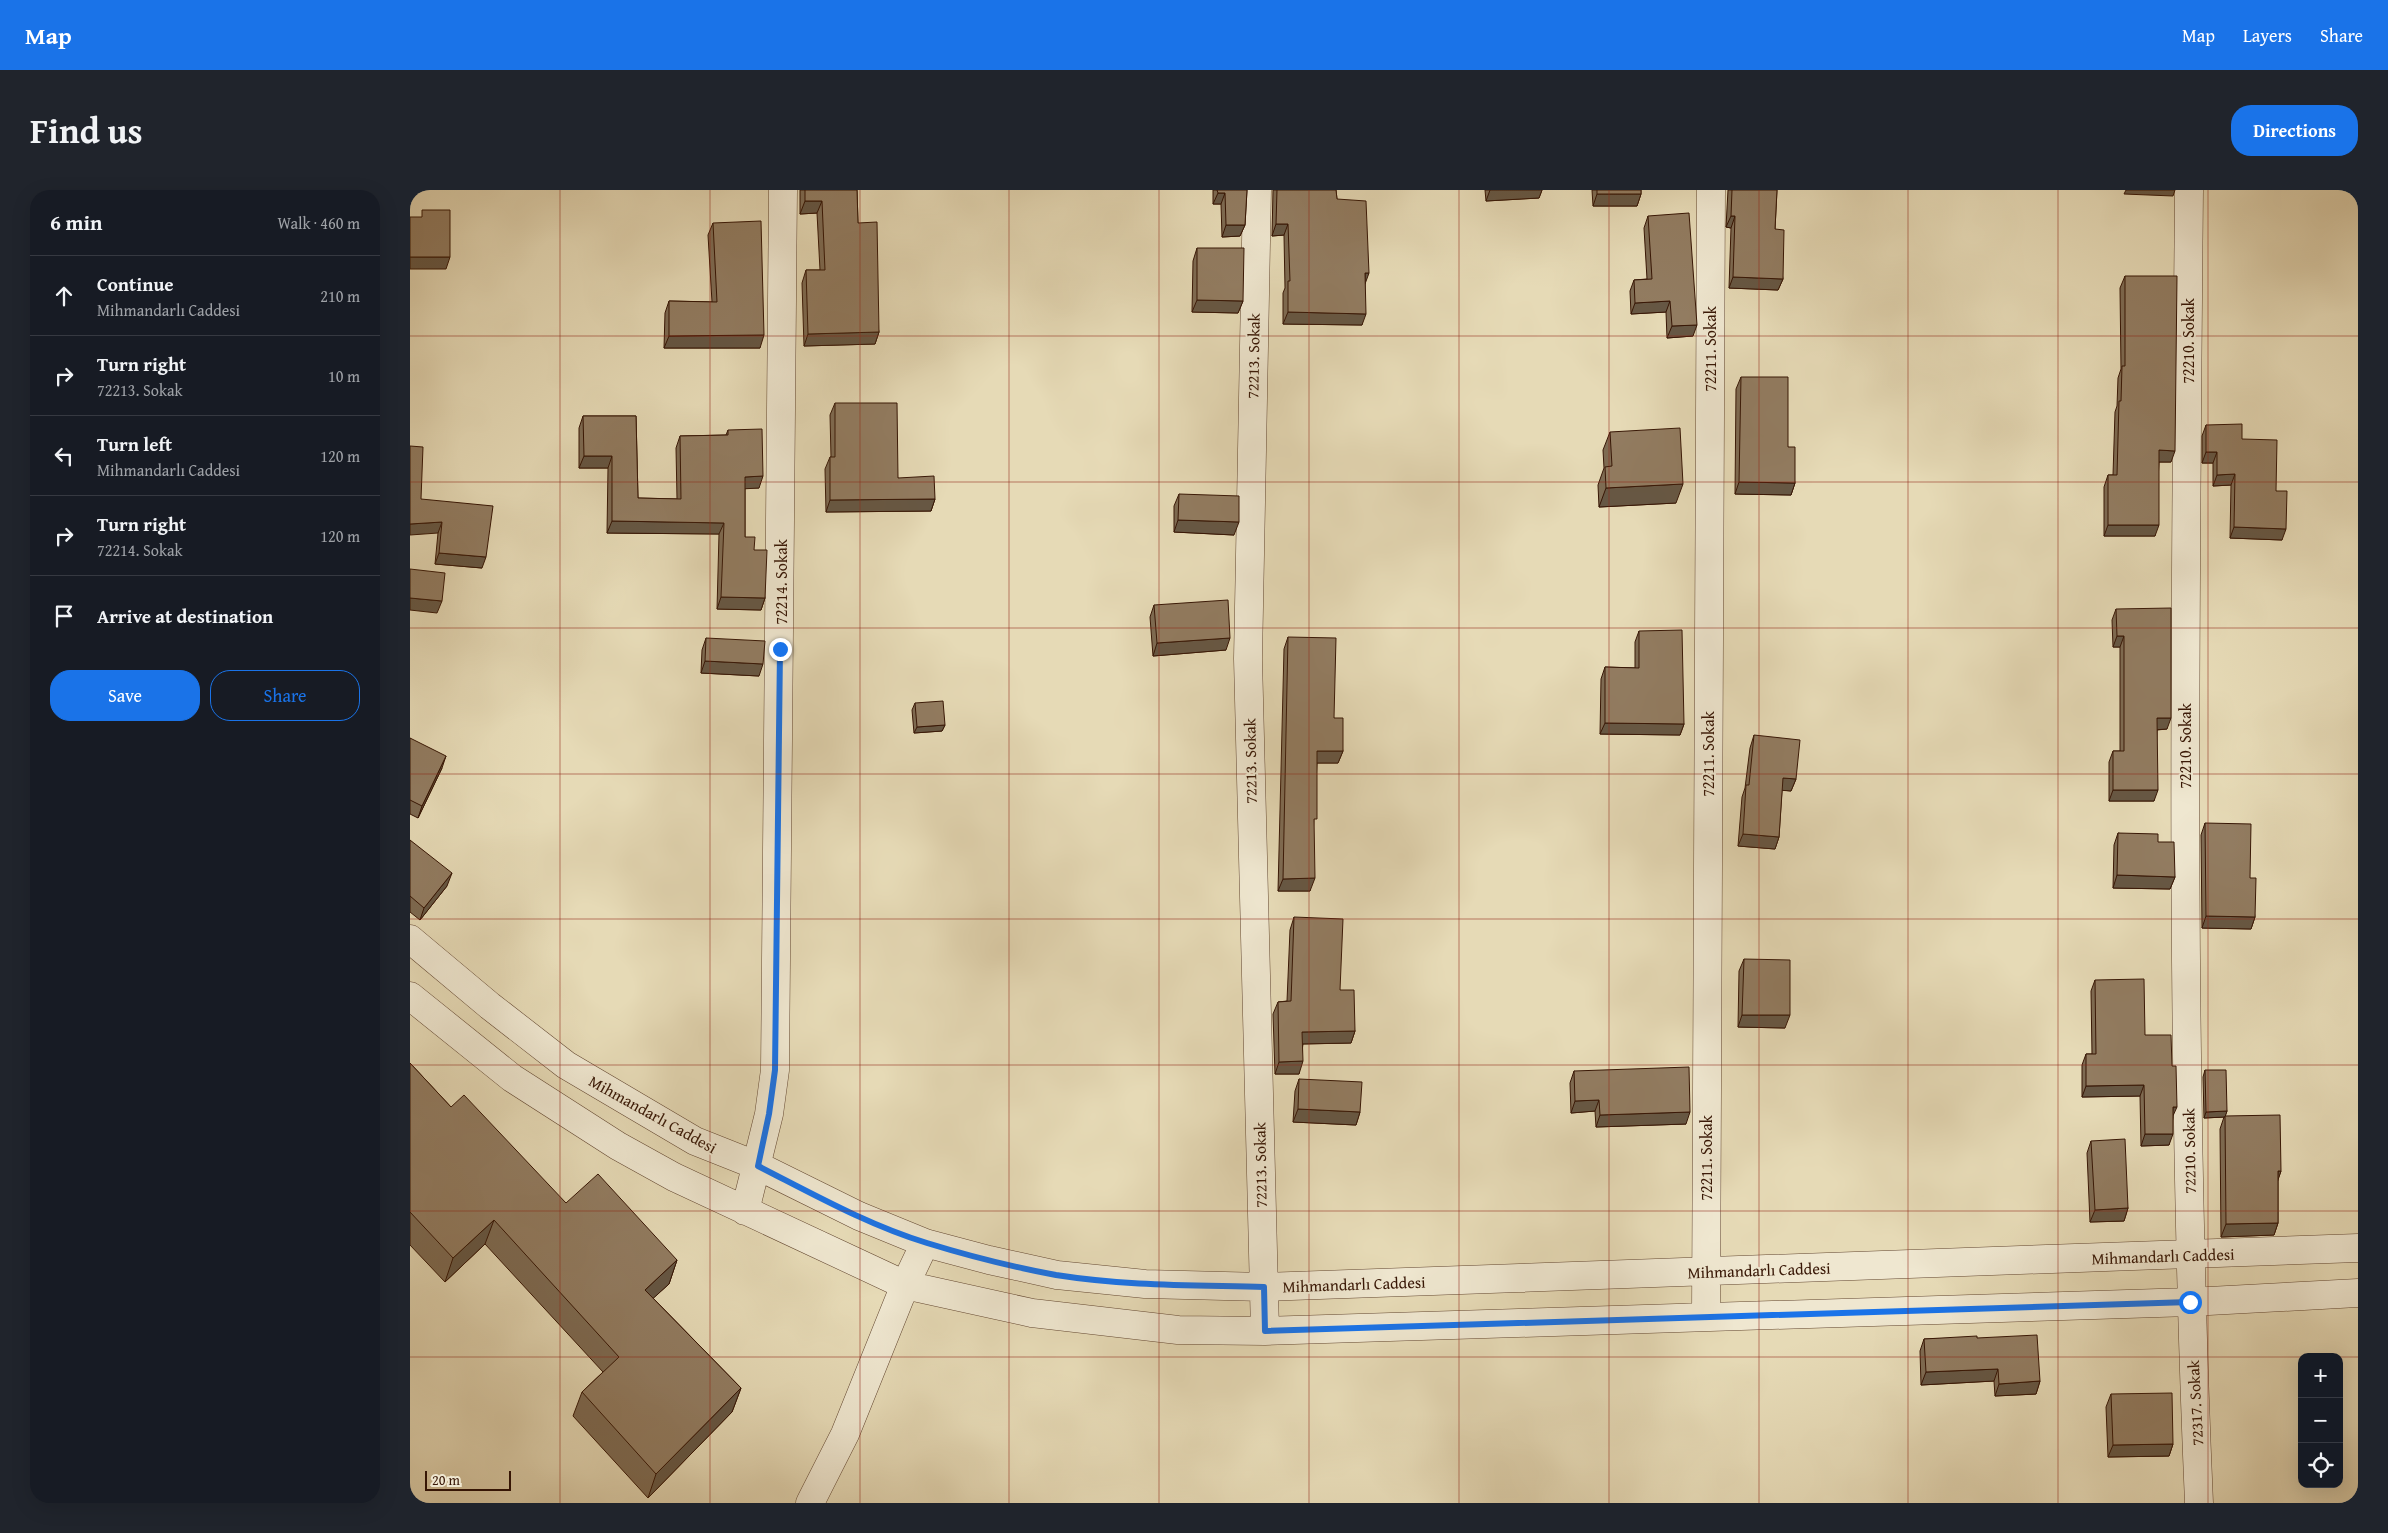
<!DOCTYPE html>
<html lang="en">
<head>
<meta charset="utf-8">
<style>
  :root { --surface:#171b24; --page:#20242c; --text:#f1f3f6; --muted:#9ea1a6; --line:#363941; --accent:#1a73e8 }
  body { margin:0; font-family:"Gentium Book Plus",serif; background:var(--page); color:var(--text) }
  .controls { position:absolute; right:15px; bottom:15px; display:grid; overflow:hidden; border-radius:10px; box-shadow:0 5px 20px #0002 }
  .controls button { width:45px; height:45px; display:grid; place-items:center; padding:0; border:0; border-bottom:1px solid var(--line); background:var(--surface); color:var(--text); font:25px sans-serif }
  .scale { position:absolute; left:15px; bottom:12px; width:86px; box-sizing:border-box; padding-left:5px; border:2px solid #371605; border-top:0; font-size:14px; line-height:18px; white-space:nowrap; color:#371605; -webkit-text-stroke:4px #efe7d0; paint-order:stroke }
  .stop { position:absolute; width:15px; height:15px; margin:-11px; border:4px solid #1a73e8; border-radius:50%; background:#fff }
  .stop.end { background:#1a73e8; border-color:#fff; box-shadow:0 1px 5px #0008 }
  .list { margin:0; padding:0; list-style:none }
  h2 { display:flex; justify-content:space-between; align-items:center; height:65px; margin:0; padding:0 20px; font-size:21px }
  h2 small { font-size:16px; font-weight:400; color:var(--muted) }
  .list li { display:grid; grid-template-columns:32px 1fr auto; gap:15px; align-items:center; box-sizing:border-box; height:80px; padding:0 20px; border-top:1px solid var(--line) }
  .list b { display:block; font-size:19px; white-space:nowrap }
  .list p { margin:0; font-size:16px; white-space:nowrap; color:var(--muted) }
  .list em { font-size:16px; font-style:normal; color:var(--muted) }
  .actions { display:flex; gap:10px; padding:15px 20px }
  .actions a { flex:1; padding:11px 0; border:1px solid var(--accent); border-radius:20px; text-align:center; font-size:18px; color:var(--accent) }
  .actions .main { background:var(--accent); color:#fff }
  .icon { flex:none; width:28px; height:28px; fill:none; stroke:currentColor; stroke-width:2; stroke-linecap:round; stroke-linejoin:round }
  .map { position:relative; flex:none; width:1948px; height:1313px; overflow:hidden; border-radius:20px }
  header { display:flex; align-items:center; gap:30px; box-sizing:border-box; height:70px; padding:0 25px; background:var(--accent); color:#fff }
  header strong { font-size:24px }
  nav { display:flex; gap:28px; margin-inline-start:auto; font-size:18px }
  .intro { display:flex; align-items:center; justify-content:space-between; box-sizing:border-box; height:120px; padding:0 30px }
  h1 { margin:0; font-size:35px }
  .button { padding:12px 22px; border-radius:20px; background:var(--accent); color:#fff; font-size:18px; font-weight:700 }
  main { display:flex; gap:30px; padding:0 30px }
  aside { flex:1; background:var(--surface); border-radius:20px; box-shadow:0 5px 20px #0002 }
  .map>svg:first-child { display:block }
  .lines { fill:none; stroke-linecap:round; stroke-linejoin:round }
  .minor-casing { stroke:#634731; stroke-width:29 }
  .minor { stroke:#efe7d0; stroke-width:28 }
  .wall { fill:#7e6b53; stroke:#371605 }
  .shaded-wall { fill:#665744; stroke:#371605 }
  .building { fill:#927c61; stroke:#371605 }
  .route { stroke:#1a73e8; stroke-width:6 }
  .grid { fill:none; stroke:#8f2418; stroke-width:1; stroke-opacity:0.55 }
  .labels { text-anchor:middle; stroke-width:4; stroke-linejoin:round; paint-order:stroke }
  .street-label { font-size:16px; fill:#371605; stroke:#efe7d0 }
</style>
</head>
<body>
<header>
<strong>Map</strong>
<nav><a>Map</a><a>Layers</a><a>Share</a></nav>
</header>
<div class="intro"><h1>Find us</h1><a class="button">Directions</a></div>
<main>
<aside>
<h2>6 min<small>Walk · 460 m</small></h2>
<ul class="list">
<li><svg class="icon" aria-label="ahead" viewBox="0 0 24 24"><path d="M12 20V5M6 11l6-6 6 6"/></svg><div><b>Continue</b><p>Mihmandarlı Caddesi</p></div><em>210 m</em></li>
<li><svg class="icon" aria-label="right" viewBox="0 0 24 24"><path d="M7 20v-9h11M14 6l5 5-5 5"/></svg><div><b>Turn right</b><p>72213. Sokak</p></div><em>10 m</em></li>
<li><svg class="icon" aria-label="left" viewBox="0 0 24 24"><path d="M17 20v-9H6M10 6l-5 5 5 5"/></svg><div><b>Turn left</b><p>Mihmandarlı Caddesi</p></div><em>120 m</em></li>
<li><svg class="icon" aria-label="right" viewBox="0 0 24 24"><path d="M7 20v-9h11M14 6l5 5-5 5"/></svg><div><b>Turn right</b><p>72214. Sokak</p></div><em>120 m</em></li>
<li><svg class="icon" aria-label="arrive" viewBox="0 0 24 24"><path d="M6 21V4h12l-3 4 3 4H6"/></svg><div><b>Arrive at destination</b></div></li>
</ul>
<div class="actions"><a class="main">Save</a><a>Share</a></div>
</aside>
<div class="map">
<svg width="1948" height="1313" viewBox="0 0 1948 1313">
  <rect width="100%" height="100%" fill="#e6dab6"/>
  <filter id="stains"><feTurbulence type="fractalNoise" baseFrequency=".004" numOctaves="4"/><feColorMatrix values="0 0 0 0 .2 0 0 0 0 .09 0 0 0 0 .02 0 0 0 .5 -.17"/></filter>
  <radialGradient id="worn" r=".72"><stop offset=".6" stop-color="#630" stop-opacity="0"/><stop offset="1" stop-color="#630" stop-opacity=".3"/></radialGradient>
  <g class="lines">
    <defs>
      <path id="minor" d="M 847,0 L 838,469 L 855,1141
        M 1779,0 C 1775,438 1770,876 1789,1313
        M 0,749 L 80,816 L 156,875 L 285,951 L 348,976 L 449,1026 L 515,1053 L 579,1070 L 647,1085 L 735,1094 L 854,1097 L 1948,1058
        M 0,806 L 102,888 L 208,956 L 264,987 L 495,1095 L 622,1123 L 768,1140 L 855,1141 L 1780,1112 L 1948,1103
        M 335,1021 L 359,924 L 365,880 L 373,0
        M 1296,1127 L 1301,0
        M 400,1313 L 435,1244 L 495,1095 L 515,1053"/>
    </defs>
    <use href="#minor" class="minor-casing"/>
    <use href="#minor" class="minor"/>
  </g>
  <path class="wall" d="M 390,0 L 447,0 L 448,33 L 469,142 L 465,154 L 394,156 L 392,93 L 396,80 L 410,80 L 407,23 L 390,24 Z
    M 803,0 L 837,0 L 835,35 L 830,46 L 812,47 L 811,14 L 803,14 Z
    M 863,0 L 926,0 L 927,9 L 955,94 L 952,135 L 873,134 L 873,103 L 875,98 L 874,45 L 862,46 Z
    M 1075,0 L 1132,0 L 1129,8 L 1076,11 Z
    M 1182,0 L 1231,0 L 1231,4 L 1227,16 L 1183,16 Z
    M 1318,0 L 1367,0 L 1365,39 L 1373,89 L 1368,100 L 1319,98 L 1321,38 L 1316,37 Z
    M 1238,26 L 1283,146 L 1257,148 L 1256,122 L 1221,124 L 1220,101 L 1224,90 L 1237,89 L 1234,38 Z
    M 303,33 L 350,158 L 254,158 L 255,123 L 259,111 L 302,112 L 298,45 Z
    M 787,58 L 833,111 L 828,123 L 782,122 L 783,71 Z
    M 1715,86 L 1761,272 L 1749,272 L 1745,346 L 1694,346 L 1694,297 L 1698,285 L 1703,285 L 1705,222 L 1707,216 L 1708,188 L 1711,179 L 1710,98 Z
    M 1331,187 L 1378,257 L 1385,293 L 1381,305 L 1325,304 L 1326,199 Z
    M 425,213 L 488,288 L 525,309 L 521,321 L 416,322 L 415,279 L 420,267 L 421,267 L 420,225 Z
    M 173,226 L 226,226 L 228,308 L 267,309 L 266,258 L 270,246 L 316,245 L 318,240 L 349,298 L 335,298 L 335,347 L 344,360 L 355,408 L 351,420 L 307,419 L 309,344 L 197,343 L 198,278 L 169,278 L 169,238 Z
    M 1796,235 L 1832,249 L 1866,301 L 1872,350 L 1820,348 L 1821,295 L 1803,296 L 1803,273 L 1792,273 L 1792,246 Z
    M 1200,242 L 1266,313 L 1189,317 L 1188,295 L 1194,278 L 1193,260 Z
    M 769,304 L 824,345 L 764,342 L 764,316 Z
    M 11,309 L 72,378 L 25,374 L 28,343 Z
    M 744,415 L 816,460 L 743,466 L 740,427 Z
    M 1706,419 L 1757,539 L 1747,540 L 1744,611 L 1699,611 L 1699,572 L 1703,561 L 1710,561 L 1710,457 L 1703,457 L 1702,430 Z
    M 1229,441 L 1274,534 L 1270,545 L 1190,544 L 1191,489 L 1195,477 L 1225,478 L 1225,452 Z
    M 878,447 L 924,528 L 933,561 L 928,573 L 907,573 L 900,701 L 868,701 L 874,459 Z
    M 296,448 L 349,486 L 291,483 L 292,460 Z
    M 505,513 L 535,535 L 532,541 L 504,543 L 502,520 Z
    M 1344,545 L 1386,589 L 1381,601 L 1372,600 L 1369,647 L 1365,659 L 1328,656 L 1332,607 L 1335,598 L 1340,558 Z
    M 0,548 L 32,578 L 8,628 L 0,624 Z
    M 1795,633 L 1840,688 L 1845,727 L 1841,739 L 1792,738 L 1791,645 Z
    M 1708,643 L 1748,652 L 1765,687 L 1760,699 L 1703,698 L 1704,655 Z
    M 0,650 L 37,696 L 10,730 L 0,722 Z
    M 884,727 L 930,800 L 945,841 L 941,853 L 893,854 L 889,884 L 865,884 L 863,824 L 868,812 L 877,811 L 880,740 Z
    M 1334,769 L 1375,838 L 1328,837 L 1329,781 Z
    M 1685,790 L 1735,845 L 1763,927 L 1759,955 L 1731,956 L 1730,906 L 1672,907 L 1672,875 L 1676,864 L 1682,864 L 1681,801 Z
    M 0,873 L 41,917 L 156,1013 L 267,1070 L 259,1094 L 243,1108 L 331,1198 L 322,1222 L 238,1308 L 163,1226 L 172,1202 L 193,1182 L 75,1054 L 35,1092 L 0,1055 Z
    M 1795,880 L 1817,921 L 1815,926 L 1871,981 L 1868,989 L 1868,1033 L 1864,1045 L 1811,1047 L 1810,939 L 1814,927 L 1794,928 L 1793,887 Z
    M 1164,881 L 1276,934 L 1186,937 L 1185,921 L 1161,923 L 1160,893 Z
    M 889,889 L 950,922 L 946,935 L 883,932 L 885,901 Z
    M 1681,951 L 1718,1018 L 1714,1031 L 1680,1032 L 1677,963 Z
    M 1567,1148 L 1630,1191 L 1626,1204 L 1585,1206 L 1584,1191 L 1511,1195 L 1510,1161 L 1514,1149 Z
    M 1701,1204 L 1763,1254 L 1759,1266 L 1698,1267 L 1696,1217 Z"/>
  <path class="shaded-wall" d="M 1080,0 L 1132,0 L 1129,8 L 1076,11 Z
    M 1716,0 L 1765,0 L 1763,6 L 1714,4 Z
    M 808,3 L 815,3 L 811,14 L 803,14 Z
    M 1187,4 L 1231,4 L 1227,16 L 1183,16 Z
    M 395,11 L 412,11 L 407,23 L 390,24 Z
    M 1321,26 L 1325,26 L 1321,38 L 1316,37 Z
    M 866,34 L 878,34 L 874,45 L 862,46 Z
    M 816,35 L 835,35 L 830,46 L 812,47 Z
    M 0,67 L 40,67 L 36,79 L 0,79 Z
    M 955,83 L 959,83 L 955,94 Z
    M 1323,87 L 1373,89 L 1368,100 L 1319,98 Z
    M 787,110 L 833,111 L 828,123 L 782,122 Z
    M 1260,111 L 1256,122 L 1221,124 L 1225,113 Z
    M 878,122 L 956,124 L 952,135 L 873,134 Z
    M 1287,135 L 1283,146 L 1257,148 L 1262,136 Z
    M 469,142 L 465,154 L 394,156 L 398,144 Z
    M 354,145 L 350,158 L 254,158 L 259,146 Z
    M 1749,260 L 1765,261 L 1761,272 L 1745,272 Z
    M 1796,262 L 1807,262 L 1803,273 L 1792,273 Z
    M 174,266 L 202,266 L 198,278 L 169,278 Z
    M 1825,284 L 1821,295 L 1803,296 L 1807,285 Z
    M 353,286 L 349,298 L 331,299 L 335,287 Z
    M 1329,292 L 1385,293 L 1381,305 L 1325,304 Z
    M 1273,294 L 1266,313 L 1189,317 L 1196,298 Z
    M 525,309 L 521,321 L 416,322 L 420,310 Z
    M 768,330 L 829,332 L 824,345 L 764,342 Z
    M 202,331 L 314,333 L 309,344 L 197,343 Z
    M 32,332 L 28,343 L 0,345 L 0,334 Z
    M 1698,335 L 1749,335 L 1745,346 L 1694,346 Z
    M 1824,337 L 1876,339 L 1872,350 L 1820,348 Z
    M 29,363 L 76,367 L 72,378 L 25,374 Z
    M 311,407 L 355,408 L 351,420 L 307,419 Z
    M 0,408 L 32,411 L 27,423 L 0,420 Z
    M 1707,446 L 1714,446 L 1710,457 L 1703,457 Z
    M 820,448 L 816,460 L 743,466 L 747,453 Z
    M 295,471 L 353,474 L 349,486 L 291,483 Z
    M 1747,528 L 1761,528 L 1757,539 L 1743,540 Z
    M 1195,533 L 1274,534 L 1270,545 L 1190,544 Z
    M 535,535 L 532,541 L 504,543 L 507,537 Z
    M 907,561 L 933,561 L 928,573 L 903,573 Z
    M 36,566 L 32,578 L 8,628 L 12,616 Z
    M 1373,588 L 1386,589 L 1381,601 L 1368,600 Z
    M 1703,600 L 1748,600 L 1744,611 L 1699,611 Z
    M 1333,644 L 1369,647 L 1365,659 L 1328,656 Z
    M 42,683 L 37,696 L 10,730 L 14,718 Z
    M 1707,685 L 1765,687 L 1760,699 L 1703,698 Z
    M 905,688 L 900,701 L 868,701 L 873,689 Z
    M 1796,726 L 1845,727 L 1841,739 L 1792,738 Z
    M 1332,825 L 1380,825 L 1375,838 L 1328,837 Z
    M 945,841 L 941,853 L 888,854 L 892,842 Z
    M 893,871 L 889,884 L 865,884 L 869,872 Z
    M 1734,895 L 1730,906 L 1672,907 L 1676,896 Z
    M 1189,910 L 1185,921 L 1161,923 L 1165,911 Z
    M 1763,917 L 1767,917 L 1762,928 Z
    M 888,919 L 950,922 L 946,935 L 883,932 Z
    M 1817,921 L 1815,927 L 1794,928 L 1796,922 Z
    M 1280,922 L 1276,934 L 1186,937 L 1190,925 Z
    M 1735,944 L 1763,944 L 1759,955 L 1731,956 Z
    M 1868,981 L 1871,981 L 1867,993 Z
    M 1718,1018 L 1714,1031 L 1680,1032 L 1685,1020 Z
    M 84,1030 L 75,1054 L 35,1092 L 43,1068 Z
    M 1868,1033 L 1864,1045 L 1811,1047 L 1816,1034 Z
    M 267,1070 L 259,1094 L 226,1124 L 235,1100 Z
    M 1588,1179 L 1584,1191 L 1511,1195 L 1516,1182 Z
    M 1630,1191 L 1626,1204 L 1585,1206 L 1589,1194 Z
    M 331,1198 L 322,1222 L 238,1308 L 246,1284 Z
    M 1763,1254 L 1759,1266 L 1698,1267 L 1703,1255 Z"/>
  <path class="building" d="M 395,0 L 447,0 L 448,33 L 467,32 L 469,142 L 398,144 L 396,80 L 415,80 L 412,11 L 395,11 Z
    M 807,0 L 837,0 L 835,35 L 816,35 L 815,3 L 808,3 Z
    M 867,0 L 926,0 L 927,9 L 956,11 L 959,83 L 955,83 L 956,124 L 878,122 L 878,91 L 880,91 L 878,34 L 866,34 Z
    M 1187,0 L 1231,0 L 1231,4 L 1187,4 Z
    M 1322,0 L 1367,0 L 1365,39 L 1374,40 L 1373,89 L 1323,87 L 1325,26 L 1321,26 Z
    M 12,20 L 40,20 L 40,67 L 0,67 L 0,27 L 12,27 Z
    M 1279,23 L 1287,135 L 1262,136 L 1260,111 L 1225,113 L 1224,90 L 1242,89 L 1238,26 Z
    M 351,31 L 354,145 L 259,146 L 259,111 L 307,112 L 303,33 Z
    M 787,58 L 834,58 L 833,111 L 787,110 Z
    M 1715,86 L 1767,86 L 1765,261 L 1749,260 L 1749,335 L 1698,335 L 1698,285 L 1707,285 L 1709,211 L 1711,211 L 1712,176 L 1715,176 Z
    M 1331,187 L 1378,187 L 1378,257 L 1385,257 L 1385,293 L 1329,292 Z
    M 425,213 L 487,213 L 488,288 L 524,286 L 525,309 L 420,310 L 420,267 L 425,267 Z
    M 173,226 L 226,226 L 228,308 L 271,309 L 270,246 L 318,245 L 318,240 L 352,239 L 353,286 L 335,287 L 335,347 L 345,347 L 344,360 L 357,360 L 355,408 L 311,407 L 314,333 L 202,331 L 202,266 L 174,266 Z
    M 1832,234 L 1832,249 L 1867,250 L 1866,301 L 1877,301 L 1876,339 L 1824,337 L 1825,284 L 1807,285 L 1807,262 L 1796,262 L 1796,235 Z
    M 1270,238 L 1273,294 L 1196,298 L 1195,277 L 1202,276 L 1200,242 Z
    M 0,256 L 13,257 L 11,309 L 83,316 L 76,367 L 29,363 L 32,332 L 0,334 Z
    M 769,304 L 829,306 L 829,332 L 768,330 Z
    M 0,379 L 35,383 L 32,411 L 0,408 Z
    M 818,410 L 820,448 L 747,453 L 744,415 Z
    M 1761,418 L 1761,528 L 1747,528 L 1748,600 L 1703,600 L 1703,561 L 1714,561 L 1714,446 L 1707,446 L 1706,419 Z
    M 1272,440 L 1274,534 L 1195,533 L 1195,477 L 1229,478 L 1229,441 Z
    M 878,447 L 926,448 L 924,528 L 933,528 L 933,561 L 907,561 L 907,629 L 904,629 L 905,688 L 873,689 Z
    M 296,448 L 355,451 L 353,474 L 295,471 Z
    M 533,511 L 535,535 L 507,537 L 505,513 Z
    M 1344,545 L 1390,550 L 1386,589 L 1373,588 L 1369,647 L 1333,644 L 1336,595 L 1339,595 Z
    M 0,548 L 36,566 L 12,616 L 0,610 Z
    M 1795,633 L 1841,634 L 1840,688 L 1846,688 L 1845,727 L 1796,726 Z
    M 1708,643 L 1748,644 L 1748,652 L 1764,652 L 1765,687 L 1707,685 Z
    M 0,650 L 42,683 L 14,718 L 0,706 Z
    M 884,727 L 933,729 L 930,800 L 944,800 L 945,841 L 892,842 L 893,871 L 869,872 L 868,812 L 881,811 Z
    M 1334,769 L 1380,770 L 1380,825 L 1332,825 Z
    M 1734,789 L 1735,845 L 1761,845 L 1762,876 L 1766,876 L 1767,917 L 1763,917 L 1763,944 L 1735,944 L 1734,895 L 1676,896 L 1676,864 L 1686,864 L 1685,790 Z
    M 0,873 L 41,917 L 54,905 L 156,1013 L 188,984 L 267,1070 L 235,1100 L 331,1198 L 246,1284 L 172,1202 L 209,1167 L 84,1030 L 43,1068 L 0,1022 Z
    M 1279,877 L 1280,922 L 1190,925 L 1189,910 L 1165,911 L 1164,881 Z
    M 1795,880 L 1816,880 L 1817,921 L 1796,922 Z
    M 889,889 L 952,892 L 950,922 L 888,919 Z
    M 1870,925 L 1871,981 L 1868,981 L 1868,1033 L 1816,1034 L 1815,926 Z
    M 1715,949 L 1718,1018 L 1685,1020 L 1681,951 Z
    M 1627,1145 L 1630,1191 L 1589,1194 L 1588,1179 L 1516,1182 L 1514,1149 L 1567,1146 L 1567,1148 Z
    M 1762,1203 L 1763,1254 L 1703,1255 L 1701,1204 Z"/>
  <g class="lines">
    <path class="route" d="M 370,459 L 365,880 L 359,924 L 348,976 C 403,1004 458,1035 517,1053 C 559,1066 603,1077 646,1085 C 715,1096 785,1095 854,1097 L 855,1141 L 1780,1112"/>
  </g>
  <path class="grid" d="M 150,0 L 150,1313M 300,0 L 300,1313M 450,0 L 450,1313M 599,0 L 599,1313M 749,0 L 749,1313M 899,0 L 899,1313M 1049,0 L 1049,1313M 1199,0 L 1199,1313M 1349,0 L 1349,1313M 1498,0 L 1498,1313M 1648,0 L 1648,1313M 1798,0 L 1798,1313M 0,146 L 1948,146M 0,292 L 1948,292M 0,438 L 1948,438M 0,584 L 1948,584M 0,729 L 1948,729M 0,875 L 1948,875M 0,1021 L 1948,1021M 0,1167 L 1892,1167M 1929,1167 L 1948,1167"/>
  <g class="labels">
    <g class="street-label">
      <text transform="translate(1778 151) rotate(-90)" y="6">72210. Sokak</text>
      <text transform="translate(1300 159) rotate(-90)" y="6">72211. Sokak</text>
      <text transform="translate(843 166) rotate(-89)" y="6">72213. Sokak</text>
      <text transform="translate(371 392) rotate(-90)" y="6">72214. Sokak</text>
      <text transform="translate(1775 556) rotate(-90)" y="6">72210. Sokak</text>
      <text transform="translate(1298 564) rotate(-90)" y="6">72211. Sokak</text>
      <text transform="translate(840 571) rotate(-91)" y="6">72213. Sokak</text>
      <text transform="translate(243 924) rotate(29)" y="6">Mihmandarlı Caddesi</text>
      <text transform="translate(1779 961) rotate(-91)" y="6">72210. Sokak</text>
      <text transform="translate(1296 968) rotate(-90)" y="6">72211. Sokak</text>
      <text transform="translate(850 975) rotate(-91)" y="6">72213. Sokak</text>
      <text transform="translate(1753 1066) rotate(-2)" y="6">Mihmandarlı Caddesi</text>
      <text transform="translate(1349 1080) rotate(-2)" y="6">Mihmandarlı Caddesi</text>
      <text transform="translate(944 1094) rotate(-2)" y="6">Mihmandarlı Caddesi</text>
      <text transform="translate(1785 1213) rotate(-93)" y="6">72317. Sokak</text>
    </g>
  </g>
  <rect width="100%" height="100%" filter="url(#stains)"/>
  <rect width="100%" height="100%" fill="url(#worn)"/>
</svg>
<div class="controls">
<button>+</button>
<button>−</button>
<button><svg class="icon" aria-label="locate" viewBox="0 0 24 24"><circle cx="12" cy="12" r="6"/><path d="M12 2v4M12 18v4M2 12h4M18 12h4"/></svg></button>
</div>
<div class="scale">20 m</div>
<div class="stop" style="left:1780px;top:1112px"></div>
<div class="stop end" style="left:370px;top:459px"></div>
</div>
</main>
</body>
</html>
